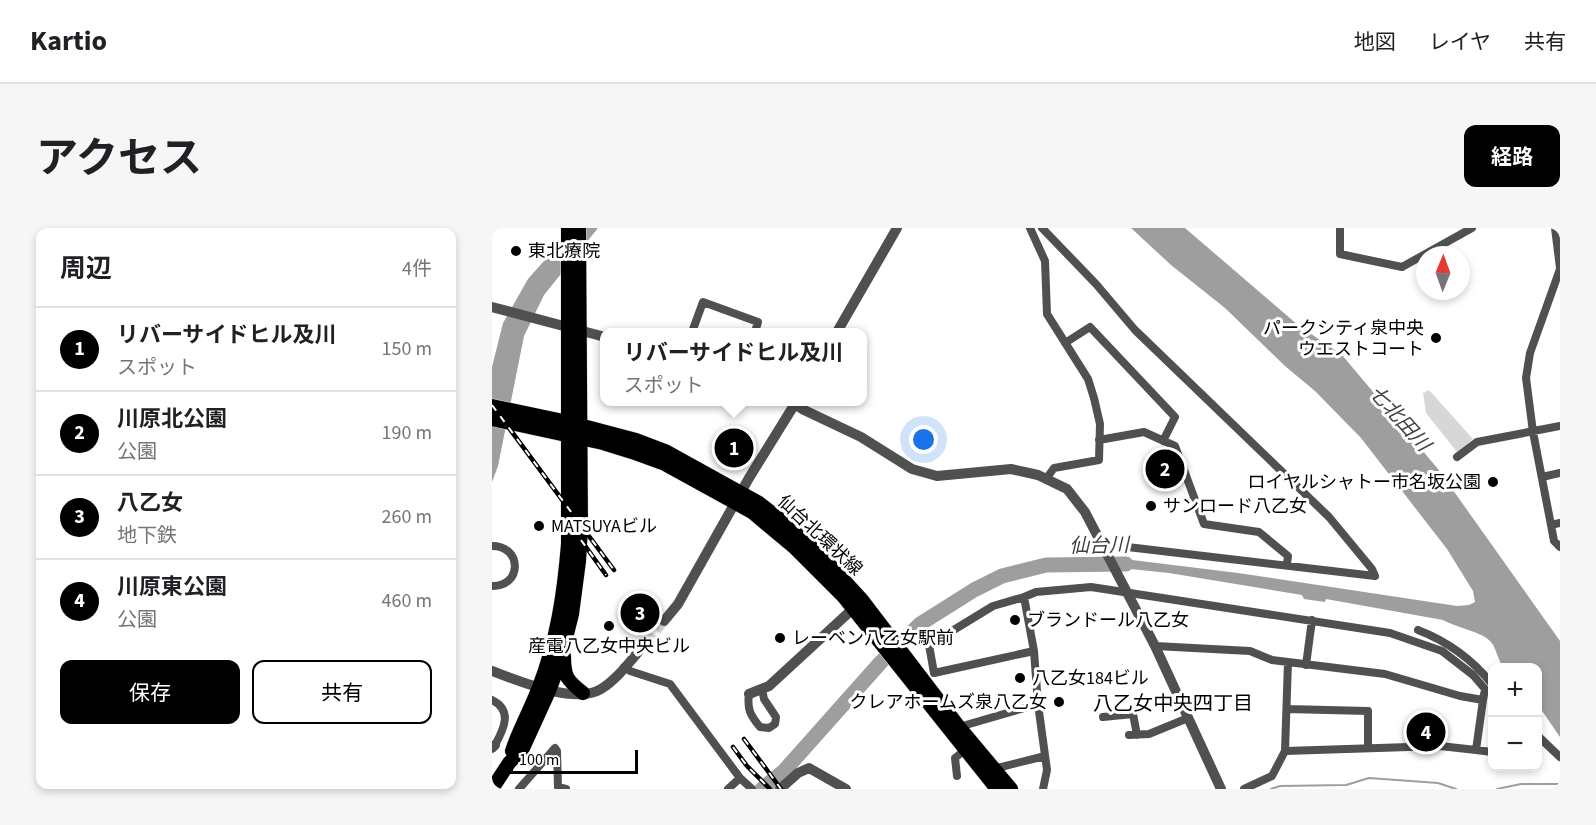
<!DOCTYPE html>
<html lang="ja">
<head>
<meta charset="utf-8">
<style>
  :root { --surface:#fff; --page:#f6f6f6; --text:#202124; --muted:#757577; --line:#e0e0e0; --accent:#000 }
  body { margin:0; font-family:"Source Sans 3","Noto Sans JP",sans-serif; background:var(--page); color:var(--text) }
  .controls { position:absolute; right:18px; bottom:18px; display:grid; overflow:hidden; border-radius:12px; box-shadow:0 3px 9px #0003 }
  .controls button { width:54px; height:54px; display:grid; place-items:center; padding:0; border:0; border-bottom:2px solid var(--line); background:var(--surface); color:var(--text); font:30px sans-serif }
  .compass { position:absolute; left:924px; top:18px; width:54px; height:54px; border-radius:50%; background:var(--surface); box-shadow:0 3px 9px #0003; rotate:1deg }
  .scale { position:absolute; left:18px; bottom:15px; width:128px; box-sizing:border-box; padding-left:6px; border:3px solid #000; border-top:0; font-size:16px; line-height:21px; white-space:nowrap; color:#000; -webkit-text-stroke:4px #fff; paint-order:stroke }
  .you { position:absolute; left:432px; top:212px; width:21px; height:21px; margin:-15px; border:4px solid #fff; border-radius:50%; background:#1a73e8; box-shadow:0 0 0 9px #1a73e833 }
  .badge { display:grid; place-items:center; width:39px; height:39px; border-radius:50%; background:var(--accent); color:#fff; font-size:20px; font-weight:700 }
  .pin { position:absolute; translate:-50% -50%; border:3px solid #fff; box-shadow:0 2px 6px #0006 }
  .popup { position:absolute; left:108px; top:100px; width:267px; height:78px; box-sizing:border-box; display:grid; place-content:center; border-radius:12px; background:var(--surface); filter:drop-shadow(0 2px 4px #0005); font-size:20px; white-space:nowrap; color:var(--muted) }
  .popup b { font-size:22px; color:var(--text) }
  .popup::after { content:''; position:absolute; left:50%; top:100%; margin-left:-12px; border:12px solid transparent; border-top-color:var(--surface) }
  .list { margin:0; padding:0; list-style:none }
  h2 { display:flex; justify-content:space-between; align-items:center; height:78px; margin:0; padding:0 24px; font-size:26px }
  h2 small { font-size:20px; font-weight:400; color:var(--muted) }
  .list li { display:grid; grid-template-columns:39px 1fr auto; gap:18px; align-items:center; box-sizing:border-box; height:84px; padding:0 24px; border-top:2px solid var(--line) }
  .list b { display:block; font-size:22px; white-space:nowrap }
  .list p { margin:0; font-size:20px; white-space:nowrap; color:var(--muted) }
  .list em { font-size:20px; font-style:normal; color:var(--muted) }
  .actions { display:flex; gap:12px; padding:18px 24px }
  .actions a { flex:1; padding:14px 0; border:2px solid var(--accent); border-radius:12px; text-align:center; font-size:21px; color:var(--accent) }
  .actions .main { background:var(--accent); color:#fff }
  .map { position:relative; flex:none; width:1068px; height:561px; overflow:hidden; border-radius:12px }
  header { display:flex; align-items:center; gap:36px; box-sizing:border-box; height:84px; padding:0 30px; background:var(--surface); border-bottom:2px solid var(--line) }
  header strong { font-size:28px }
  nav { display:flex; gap:33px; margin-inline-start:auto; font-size:21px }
  .intro { display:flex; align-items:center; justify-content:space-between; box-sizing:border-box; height:144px; padding:0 36px }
  h1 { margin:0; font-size:42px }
  .button { padding:15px 27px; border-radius:12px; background:var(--accent); color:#fff; font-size:21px; font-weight:700 }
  main { display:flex; gap:36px; padding:0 36px }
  aside { flex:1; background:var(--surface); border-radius:12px; box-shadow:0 3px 9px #0003 }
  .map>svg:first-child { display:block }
  .green { fill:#d7d7d7 }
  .water { fill:#9e9e9e }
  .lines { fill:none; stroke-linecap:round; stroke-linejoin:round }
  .stream { stroke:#9e9e9e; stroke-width:2 }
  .river { stroke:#9e9e9e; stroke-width:15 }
  .tertiary-tunnel { stroke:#d9d9d9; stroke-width:10; stroke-dasharray:10 5; stroke-linecap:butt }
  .primary-casing { stroke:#dbdbdb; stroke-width:15 }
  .minor { stroke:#505050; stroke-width:8 }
  .tertiary { stroke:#505050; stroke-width:10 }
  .primary { stroke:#000; stroke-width:14 }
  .rail-casing { stroke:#000; stroke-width:4.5 }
  .rail { stroke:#fff; stroke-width:2; stroke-dasharray:7; stroke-linecap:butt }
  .poi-dot { fill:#000; stroke:#fff; stroke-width:2 }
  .labels { text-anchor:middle; stroke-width:6; stroke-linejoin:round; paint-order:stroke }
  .poi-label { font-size:18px; fill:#000; stroke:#fff; text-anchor:start }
  .street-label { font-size:18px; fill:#000; stroke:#fff }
  .water-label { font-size:20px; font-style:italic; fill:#3f3f3f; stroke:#fff }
  .neighbourhood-label { font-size:20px; fill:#000; stroke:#fff }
</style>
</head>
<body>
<header>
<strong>Kartio</strong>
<nav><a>地図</a><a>レイヤ</a><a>共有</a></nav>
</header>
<div class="intro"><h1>アクセス</h1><a class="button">経路</a></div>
<main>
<aside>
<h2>周辺<small>4件</small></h2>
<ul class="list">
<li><span class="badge">1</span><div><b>リバーサイドヒル及川</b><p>スポット</p></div><em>150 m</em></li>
<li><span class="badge">2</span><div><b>川原北公園</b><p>公園</p></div><em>190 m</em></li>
<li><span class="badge">3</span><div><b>八乙女</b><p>地下鉄</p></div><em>260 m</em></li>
<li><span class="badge">4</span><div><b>川原東公園</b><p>公園</p></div><em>460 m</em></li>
</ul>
<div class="actions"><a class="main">保存</a><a>共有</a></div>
</aside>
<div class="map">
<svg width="1068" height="561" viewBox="0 0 1068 561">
  <rect width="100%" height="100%" fill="#fff"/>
  <path class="green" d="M 937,162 L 981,211 L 965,224 L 934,185 L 931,165 Z
    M 684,232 L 687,243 L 661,248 L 658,239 Z
    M 949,492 L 949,514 L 920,515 L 919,495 Z"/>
  <path class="water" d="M 81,0 L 106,0 L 52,67 L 32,108 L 6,238 L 0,254 L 0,139 L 11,95 L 36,51 Z
    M 639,0 L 693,0 L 806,97 L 850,127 L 946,241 L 1068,413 L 1068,509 L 1046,477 L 1046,440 L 1012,439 C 1005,432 1005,421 999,414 C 991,404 963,399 951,392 L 834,371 L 833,374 L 812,371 L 810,367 L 677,345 L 629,340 L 624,330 L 746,345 L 965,378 L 977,377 L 983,374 L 981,363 L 955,321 L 869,210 L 823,163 L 793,138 L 733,80 L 679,37 Z"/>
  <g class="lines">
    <path class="stream" d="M 779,561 L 788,558 L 854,557 L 877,550 L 946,555 L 964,561
      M 1005,561 L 1029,556 L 1068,556"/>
    <path class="river" d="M 270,561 L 292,543 L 389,434 L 428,396 L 482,362 L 510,348 L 554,337 L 634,336"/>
    <path class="tertiary-tunnel" d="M 155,414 L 172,393"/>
    <defs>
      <path id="primary" d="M 0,178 L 76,194 L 144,212 L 173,223 L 267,275 L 302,302 L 327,325 L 370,372 L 467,499 L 519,561
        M 0,191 L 111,215 L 140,224 L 173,236 L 260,284 L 303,320 L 351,368 L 505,561
        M 72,428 C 72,449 75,452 91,465
        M 20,523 C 27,501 39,481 47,459 C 65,413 72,365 76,316 L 76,0
        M 0,561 L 17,535 L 31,520 L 57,463 L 68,434 L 80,386 L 87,333 L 89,300 L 87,0"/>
    </defs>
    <use href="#primary" class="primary-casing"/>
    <path class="minor" d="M 538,0 L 553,33 L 555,86 L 596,151 L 602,170 L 608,196 L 607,232 L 562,240 L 554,251
      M 550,0 L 604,56 L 643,102 L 837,289 L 880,341 L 883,348 L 610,316
      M 848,0 L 848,26 L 910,39 L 980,0
      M 1063,0 L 1068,40
      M 1068,41 L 1038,125 L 1034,150 L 1041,204 L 1059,297 L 1068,295
      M 200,104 L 211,74 L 266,94 L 263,104
      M 573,115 L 598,99 L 683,189 L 671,213
      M 607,212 L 652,204 L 683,218 L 712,296 L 767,304 L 796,328 L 795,336
      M 965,229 L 985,214 L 1068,198
      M 1050,249 L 1068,245
      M 1059,297 L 1062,313 L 1068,319
      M 0,318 C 31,318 30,359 0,358
      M 532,369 L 544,364 L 599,359 L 898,405 L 950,423 L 981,447 L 993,461 L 991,472
      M 926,402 C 957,414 980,431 1000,456
      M 663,418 L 758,423 L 780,432 L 796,434 L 793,523 L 780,548 L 752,561
      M 542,423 L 442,445 L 437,417 L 501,378 L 532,369 L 542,423 L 546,476 L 555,542 L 551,561
      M 814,437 L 820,392
      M 132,439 L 138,443 L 178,456 L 248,550 L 260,561
      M 257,466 C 255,481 258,487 268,499 L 277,500 L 283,496 L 284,489 L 272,471 L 270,461
      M 0,472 C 21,482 12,501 3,517
      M 795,481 L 876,483 L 876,520
      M 611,489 L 641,486 L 645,507
      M 467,499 L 546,476
      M 637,507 L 657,506 L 696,490
      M 1046,508 L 1068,529
      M 984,522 L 1000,524
      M 793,523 L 948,518 L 984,522 L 991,472 L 968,468 L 893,446 L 796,434
      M 501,541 L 553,528
      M 465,548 L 463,530 L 473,522
      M 27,561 L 63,520 L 65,523 L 66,559 L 74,561
      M 236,561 L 248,550"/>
    <path class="tertiary" d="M 0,79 L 113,109
      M 345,104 L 405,0
      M 300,174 L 312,182 L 369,209 L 420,241 L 445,248 L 519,241 L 546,247 L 575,261 L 593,284 L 663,418 L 729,561
      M 172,393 L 186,376 L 257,250 L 304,174
      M 0,443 C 27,453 83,477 109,461 C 127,450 141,429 155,414
      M 257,466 L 277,458 L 365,377
      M 0,520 L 3,517
      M 288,561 L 306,545 L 317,540 L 354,561"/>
    <use href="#primary" class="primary"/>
    <defs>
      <path id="rail" d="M 0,177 L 122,342
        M 89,312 L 114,347
        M 252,511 L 289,561
        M 241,519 L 255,538 L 278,561"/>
    </defs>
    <use href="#rail" class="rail-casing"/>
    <use href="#rail" class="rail"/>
  </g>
  <g class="poi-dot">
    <circle cx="24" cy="23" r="6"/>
    <circle cx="944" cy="110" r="6"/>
    <circle cx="1001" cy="254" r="6"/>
    <circle cx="659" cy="278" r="6"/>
    <circle cx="47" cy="298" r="6"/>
    <circle cx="523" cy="392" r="6"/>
    <circle cx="117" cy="398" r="6"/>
    <circle cx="288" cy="410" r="6"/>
    <circle cx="528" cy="450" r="6"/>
    <circle cx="567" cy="474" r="6"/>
  </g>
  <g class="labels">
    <g class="poi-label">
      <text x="36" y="29">東北療院</text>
      <text x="932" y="106" text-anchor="end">パークシティ泉中央<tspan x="932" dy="21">ウエストコート</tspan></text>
      <text x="989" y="260" text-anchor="end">ロイヤルシャトー市名坂公園</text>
      <text x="671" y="284">サンロード八乙女</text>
      <text x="59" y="304">MATSUYAビル</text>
      <text x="535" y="398">ブランドール八乙女</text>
      <text x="300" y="416">レーベン八乙女駅前</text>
      <text x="117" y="424" text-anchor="middle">産電八乙女中央ビル</text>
      <text x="540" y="456">八乙女184ビル</text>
      <text x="555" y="480" text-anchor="end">クレアホームズ泉八乙女</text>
    </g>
    <g class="street-label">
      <text transform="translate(328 307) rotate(43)" y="6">仙台北環状線</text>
    </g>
    <g class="water-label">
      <text transform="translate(908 190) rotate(48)" y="7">七北田川</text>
      <text transform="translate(607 317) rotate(-1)" y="7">仙台川</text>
    </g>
    <g class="neighbourhood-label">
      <text x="681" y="482">八乙女中央四丁目</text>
    </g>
  </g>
</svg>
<div class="controls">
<button>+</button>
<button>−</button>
</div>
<svg class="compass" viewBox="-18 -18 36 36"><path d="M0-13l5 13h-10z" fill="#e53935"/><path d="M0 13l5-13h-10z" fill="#757577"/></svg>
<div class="scale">100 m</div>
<div class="you"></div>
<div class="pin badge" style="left:242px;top:220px">1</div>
<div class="popup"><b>リバーサイドヒル及川</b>スポット</div>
<div class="pin badge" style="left:673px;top:241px">2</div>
<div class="pin badge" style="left:148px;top:385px">3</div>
<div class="pin badge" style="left:934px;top:504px">4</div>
</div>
</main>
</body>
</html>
